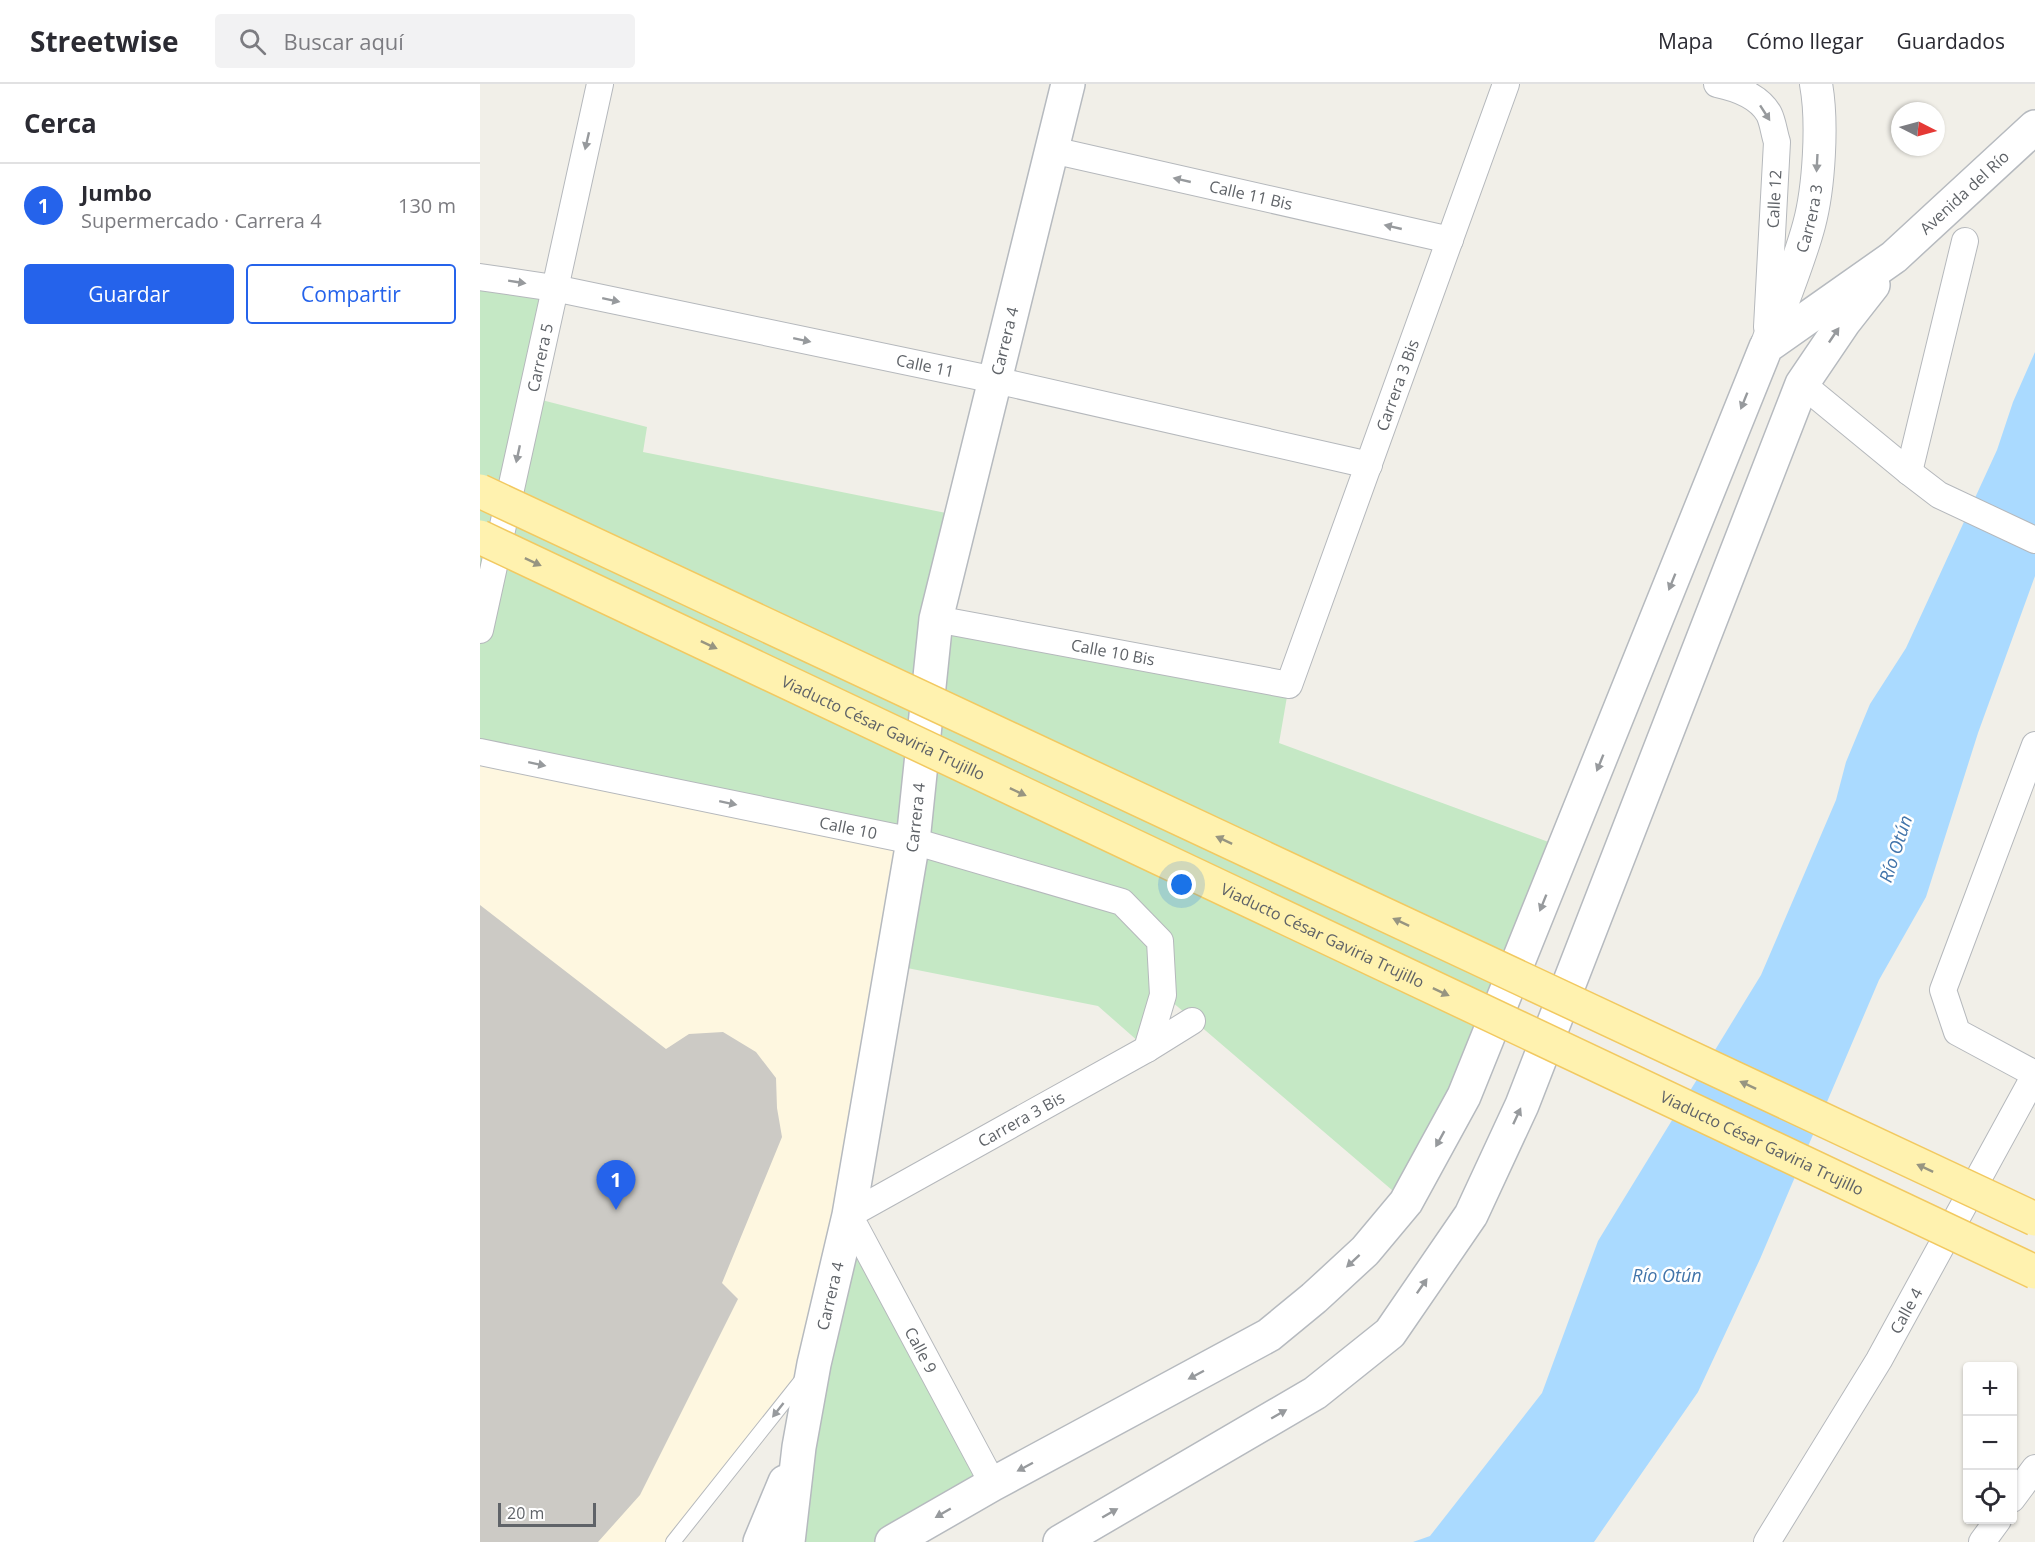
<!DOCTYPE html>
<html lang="es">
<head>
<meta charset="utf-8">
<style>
  :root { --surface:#fff; --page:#f2f2f3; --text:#2b2b33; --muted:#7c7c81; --line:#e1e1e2; --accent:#2563eb }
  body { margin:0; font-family:"Open Sans",sans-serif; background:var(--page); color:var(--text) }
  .controls { position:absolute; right:18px; bottom:18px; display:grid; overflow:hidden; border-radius:6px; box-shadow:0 2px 4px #0004 }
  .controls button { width:54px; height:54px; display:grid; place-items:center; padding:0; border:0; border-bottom:2px solid var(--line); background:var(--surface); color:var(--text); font:30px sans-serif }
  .compass { position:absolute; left:1411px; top:18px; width:54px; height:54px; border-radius:50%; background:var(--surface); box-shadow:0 2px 4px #0004; rotate:96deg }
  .scale { position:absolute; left:18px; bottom:15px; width:98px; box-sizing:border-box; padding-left:6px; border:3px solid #5f6368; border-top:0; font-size:16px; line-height:21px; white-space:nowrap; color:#5f6368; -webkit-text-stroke:4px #fff; paint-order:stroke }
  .you { position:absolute; left:702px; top:801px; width:21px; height:21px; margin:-15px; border:4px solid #fff; border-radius:50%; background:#1a73e8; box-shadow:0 0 0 9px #1a73e833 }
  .badge { display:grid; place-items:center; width:39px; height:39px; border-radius:50%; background:var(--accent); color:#fff; font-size:20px; font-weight:700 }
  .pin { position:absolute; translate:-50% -50px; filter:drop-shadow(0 2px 3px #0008) }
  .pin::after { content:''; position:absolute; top:32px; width:21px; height:18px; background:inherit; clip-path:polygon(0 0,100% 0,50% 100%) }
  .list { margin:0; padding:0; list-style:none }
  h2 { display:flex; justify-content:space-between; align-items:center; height:78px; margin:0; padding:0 24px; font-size:26px }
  h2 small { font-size:20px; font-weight:400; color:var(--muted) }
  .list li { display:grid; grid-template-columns:39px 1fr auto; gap:18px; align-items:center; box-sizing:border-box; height:84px; padding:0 24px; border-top:2px solid var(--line) }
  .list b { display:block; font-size:22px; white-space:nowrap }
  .list p { margin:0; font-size:20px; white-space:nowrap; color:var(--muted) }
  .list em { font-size:20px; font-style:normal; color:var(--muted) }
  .actions { display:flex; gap:12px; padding:18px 24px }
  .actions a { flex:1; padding:14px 0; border:2px solid var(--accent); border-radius:6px; text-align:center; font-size:21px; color:var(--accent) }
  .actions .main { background:var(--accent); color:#fff }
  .icon { flex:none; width:33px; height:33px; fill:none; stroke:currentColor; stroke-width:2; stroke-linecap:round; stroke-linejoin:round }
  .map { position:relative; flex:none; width:1555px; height:1458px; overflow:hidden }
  header { display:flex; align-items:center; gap:36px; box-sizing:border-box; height:84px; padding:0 30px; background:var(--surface); border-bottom:2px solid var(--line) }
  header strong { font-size:28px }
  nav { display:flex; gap:33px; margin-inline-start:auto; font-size:21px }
  .search { width:420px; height:54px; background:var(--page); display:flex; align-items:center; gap:15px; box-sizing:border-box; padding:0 21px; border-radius:6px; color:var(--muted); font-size:22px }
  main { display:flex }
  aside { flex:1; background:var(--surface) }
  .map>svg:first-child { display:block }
  .commercial { fill:#fef7e0 }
  .green { fill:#c5e8c5 }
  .water { fill:#aadaff }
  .building { fill:#cccac5 }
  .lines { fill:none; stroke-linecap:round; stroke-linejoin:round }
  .service-casing { stroke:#b5b8bc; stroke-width:16 }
  .minor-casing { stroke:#b5b8bc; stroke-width:28 }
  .tertiary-casing { stroke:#b5b8bc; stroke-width:34 }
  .secondary-casing { stroke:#b6babf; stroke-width:36 }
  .service { stroke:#fff; stroke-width:14 }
  .minor { stroke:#fff; stroke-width:26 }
  .tertiary { stroke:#fff; stroke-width:32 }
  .secondary { stroke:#fff; stroke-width:33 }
  .primary-bridge-casing { stroke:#f2c960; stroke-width:36; stroke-linecap:butt }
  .primary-bridge { stroke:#fff2af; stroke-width:33 }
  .oneway { fill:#979a9d }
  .oneway2 { fill:#979581 }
  .labels { text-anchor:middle; stroke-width:5; stroke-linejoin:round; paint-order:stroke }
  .street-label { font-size:16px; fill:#5f6368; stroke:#fff }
  .water-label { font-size:18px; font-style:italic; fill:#4174aa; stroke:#fff }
</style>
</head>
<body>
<header>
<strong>Streetwise</strong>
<div class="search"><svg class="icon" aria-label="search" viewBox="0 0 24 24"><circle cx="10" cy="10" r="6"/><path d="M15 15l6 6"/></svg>Buscar aquí</div>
<nav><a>Mapa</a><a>Cómo llegar</a><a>Guardados</a></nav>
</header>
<main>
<aside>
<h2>Cerca<small></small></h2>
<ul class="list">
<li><span class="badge">1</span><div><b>Jumbo</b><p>Supermercado · Carrera 4</p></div><em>130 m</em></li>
</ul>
<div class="actions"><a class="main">Guardar</a><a>Compartir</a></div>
</aside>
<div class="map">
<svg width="1555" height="1458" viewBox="0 0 1555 1458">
  <rect width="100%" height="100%" fill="#f1efe8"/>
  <path class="commercial" d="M 0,668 L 433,757 L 334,1280 L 193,1458 L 0,1458 Z"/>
  <path class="green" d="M 0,193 L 74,204 L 50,313 L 167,343 L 163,368 L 481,432 L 456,534 L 809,601 L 799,659 L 1085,764 L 926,1118 L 684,911 L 667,965 L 618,922 L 412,881 L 433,757 L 0,668 Z
    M 369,1131 L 513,1400 L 412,1458 L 308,1458 Z"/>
  <path class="water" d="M 1555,268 L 1555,492 L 1498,649 L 1446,813 L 1399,896 L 1280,1175 L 1218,1308 L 1114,1458 L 933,1458 L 950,1452 L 1062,1309 L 1118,1157 L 1281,891 L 1356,716 L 1366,678 L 1390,620 L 1426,564 L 1517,366 L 1533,318 Z"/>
  <path class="building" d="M 0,821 L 186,965 L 209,950 L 243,948 L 276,968 L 296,994 L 297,1024 L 302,1053 L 242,1199 L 258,1215 L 160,1411 L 118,1458 L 0,1458 Z"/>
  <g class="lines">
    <defs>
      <path id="service" d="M 193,1458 L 324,1293"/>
      <g id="minor">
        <path d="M 1237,0 C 1256,4 1279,12 1289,30 C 1293,38 1294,49 1297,58 L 1287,243"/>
        <path id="s1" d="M 572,66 L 970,156"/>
        <path id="s2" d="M 0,193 L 74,204 L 515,296 L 889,381"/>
        <path d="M 1322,300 L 1429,388 L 1459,411 L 1555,456"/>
        <path d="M 1429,388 L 1485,157"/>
        <path id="s3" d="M 456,535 L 809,601 L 1026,0"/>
        <path id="s4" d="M 0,546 L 120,0"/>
        <path d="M 1555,661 L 1463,906 L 1477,948 L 1555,990"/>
        <path id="s5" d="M 0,668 L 433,757 L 642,818 L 680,857 L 683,911 L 667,965"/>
        <path id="s6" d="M 513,1400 L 369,1131 L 667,965 L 712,937"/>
        <path d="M 1532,1415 L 1555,1384"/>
        <path id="s7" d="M 1287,1458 L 1399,1276 L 1555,991"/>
        <path d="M 1502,1458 L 1518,1436"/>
      </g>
      <g id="tertiary">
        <path id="s8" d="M 1286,263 C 1300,223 1318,182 1329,141 C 1339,104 1343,38 1336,0"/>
      </g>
      <g id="secondary">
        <path d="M 280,1458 L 305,1398"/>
        <path id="s9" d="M 308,1458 L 319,1363 L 334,1280 L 369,1131 L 433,757 L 456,535 L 588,0"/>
        <path id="s10" d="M 412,1458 L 513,1400 L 789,1251 L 834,1214 L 885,1167 L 926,1118 L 984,1012 L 1286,263 L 1414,173 L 1555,43"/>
        <path d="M 580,1458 L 835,1309 L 910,1249 L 991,1131 L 1042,1021 L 1322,300 L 1364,238 L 1393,201"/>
      </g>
    </defs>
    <use href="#service" class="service-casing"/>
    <use href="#minor" class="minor-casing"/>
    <use href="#tertiary" class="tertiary-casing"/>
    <use href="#secondary" class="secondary-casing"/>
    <use href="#service" class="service"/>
    <use href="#minor" class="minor"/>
    <use href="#tertiary" class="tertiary"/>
    <use href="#secondary" class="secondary"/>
    <defs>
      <g id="primary-bridge">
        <path d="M 0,407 L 1555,1135"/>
        <path id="s11" d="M 0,453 L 1555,1188"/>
      </g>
    </defs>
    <use href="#primary-bridge" class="primary-bridge-casing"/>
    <use href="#primary-bridge" class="primary-bridge"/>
  </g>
  <defs><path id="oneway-solid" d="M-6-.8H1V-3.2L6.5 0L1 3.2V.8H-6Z" transform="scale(1.5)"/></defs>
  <g class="oneway">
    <use href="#oneway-solid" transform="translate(1285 29) rotate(57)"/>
    <use href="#oneway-solid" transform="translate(107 57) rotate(103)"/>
    <use href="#oneway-solid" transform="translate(1337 79) rotate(93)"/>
    <use href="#oneway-solid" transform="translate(702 96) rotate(-167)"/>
    <use href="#oneway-solid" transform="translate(913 143) rotate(-167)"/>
    <use href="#oneway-solid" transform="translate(37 198) rotate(9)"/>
    <use href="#oneway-solid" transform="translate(131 216) rotate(12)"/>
    <use href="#oneway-solid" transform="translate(1354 251) rotate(-56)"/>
    <use href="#oneway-solid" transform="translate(322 256) rotate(12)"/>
    <use href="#oneway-solid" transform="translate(1264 317) rotate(112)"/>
    <use href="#oneway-solid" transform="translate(38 370) rotate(102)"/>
    <use href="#oneway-solid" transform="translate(1192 498) rotate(112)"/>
    <use href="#oneway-solid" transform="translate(1120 679) rotate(112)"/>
    <use href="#oneway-solid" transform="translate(57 680) rotate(12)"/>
    <use href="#oneway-solid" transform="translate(248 719) rotate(12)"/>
    <use href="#oneway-solid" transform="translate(1063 819) rotate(112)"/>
    <use href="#oneway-solid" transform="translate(1037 1032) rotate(-65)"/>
    <use href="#oneway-solid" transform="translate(960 1055) rotate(119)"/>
    <use href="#oneway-solid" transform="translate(873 1177) rotate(137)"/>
    <use href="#oneway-solid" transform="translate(942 1202) rotate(-55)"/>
    <use href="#oneway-solid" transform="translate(716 1291) rotate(152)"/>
    <use href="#oneway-solid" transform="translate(298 1326) rotate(128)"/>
    <use href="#oneway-solid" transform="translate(799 1330) rotate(-30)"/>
    <use href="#oneway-solid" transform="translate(545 1383) rotate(152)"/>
    <use href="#oneway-solid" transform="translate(463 1429) rotate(150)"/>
    <use href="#oneway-solid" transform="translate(630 1429) rotate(-30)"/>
  </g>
  <g class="oneway2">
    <use href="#oneway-solid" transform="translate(53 478) rotate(25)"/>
    <use href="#oneway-solid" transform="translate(229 561) rotate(25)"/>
    <use href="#oneway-solid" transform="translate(538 708) rotate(25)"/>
    <use href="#oneway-solid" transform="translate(744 756) rotate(-155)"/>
    <use href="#oneway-solid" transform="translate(921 838) rotate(-155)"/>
    <use href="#oneway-solid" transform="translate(961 908) rotate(25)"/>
    <use href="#oneway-solid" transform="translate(1268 1001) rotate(-155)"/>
    <use href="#oneway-solid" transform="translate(1445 1084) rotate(-155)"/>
  </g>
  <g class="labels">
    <g class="street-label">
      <text dy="6" stroke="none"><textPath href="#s10" startOffset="1802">Avenida del Río</textPath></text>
      <text dy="6" stroke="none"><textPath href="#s1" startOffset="204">Calle 11 Bis</textPath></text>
      <text transform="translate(1294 115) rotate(-87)" y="6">Calle 12</text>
      <text dy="6" stroke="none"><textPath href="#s8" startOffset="136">Carrera 3</textPath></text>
      <text dy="6" stroke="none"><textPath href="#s9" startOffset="1222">Carrera 4</textPath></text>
      <text dy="6" stroke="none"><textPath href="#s4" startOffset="279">Carrera 5</textPath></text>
      <text dy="6" stroke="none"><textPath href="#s2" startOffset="454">Calle 11</textPath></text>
      <text dy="6" stroke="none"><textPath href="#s3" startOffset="678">Carrera 3 Bis</textPath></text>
      <text dy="6" stroke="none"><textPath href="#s3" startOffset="180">Calle 10 Bis</textPath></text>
      <text dy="6" stroke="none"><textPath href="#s11" startOffset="446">Viaducto César Gaviria Trujillo</textPath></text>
      <text dy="6" stroke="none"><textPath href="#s9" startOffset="736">Carrera 4</textPath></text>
      <text dy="6" stroke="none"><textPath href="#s5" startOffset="376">Calle 10</textPath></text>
      <text dy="6" stroke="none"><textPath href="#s11" startOffset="932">Viaducto César Gaviria Trujillo</textPath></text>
      <text dy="6" stroke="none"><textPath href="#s6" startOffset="502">Carrera 3 Bis</textPath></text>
      <text dy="6" stroke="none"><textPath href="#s11" startOffset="1418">Viaducto César Gaviria Trujillo</textPath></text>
      <text dy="6" stroke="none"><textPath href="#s9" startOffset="250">Carrera 4</textPath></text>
      <text dy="6" stroke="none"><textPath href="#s7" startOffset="270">Calle 4</textPath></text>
      <text transform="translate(441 1266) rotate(62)" y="6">Calle 9</text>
    </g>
    <g class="water-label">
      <text transform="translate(1416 765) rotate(-72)" y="6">Río Otún</text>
      <text x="1187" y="1198">Río Otún</text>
    </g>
  </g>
</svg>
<div class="controls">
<button>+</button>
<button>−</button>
<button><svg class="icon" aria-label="locate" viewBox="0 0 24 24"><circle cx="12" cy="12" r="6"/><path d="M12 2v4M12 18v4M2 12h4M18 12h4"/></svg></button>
</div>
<svg class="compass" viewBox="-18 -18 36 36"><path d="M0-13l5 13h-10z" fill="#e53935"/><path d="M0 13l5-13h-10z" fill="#7c7c81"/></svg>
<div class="scale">20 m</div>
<div class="you"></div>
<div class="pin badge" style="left:136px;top:1126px">1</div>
</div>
</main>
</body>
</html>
